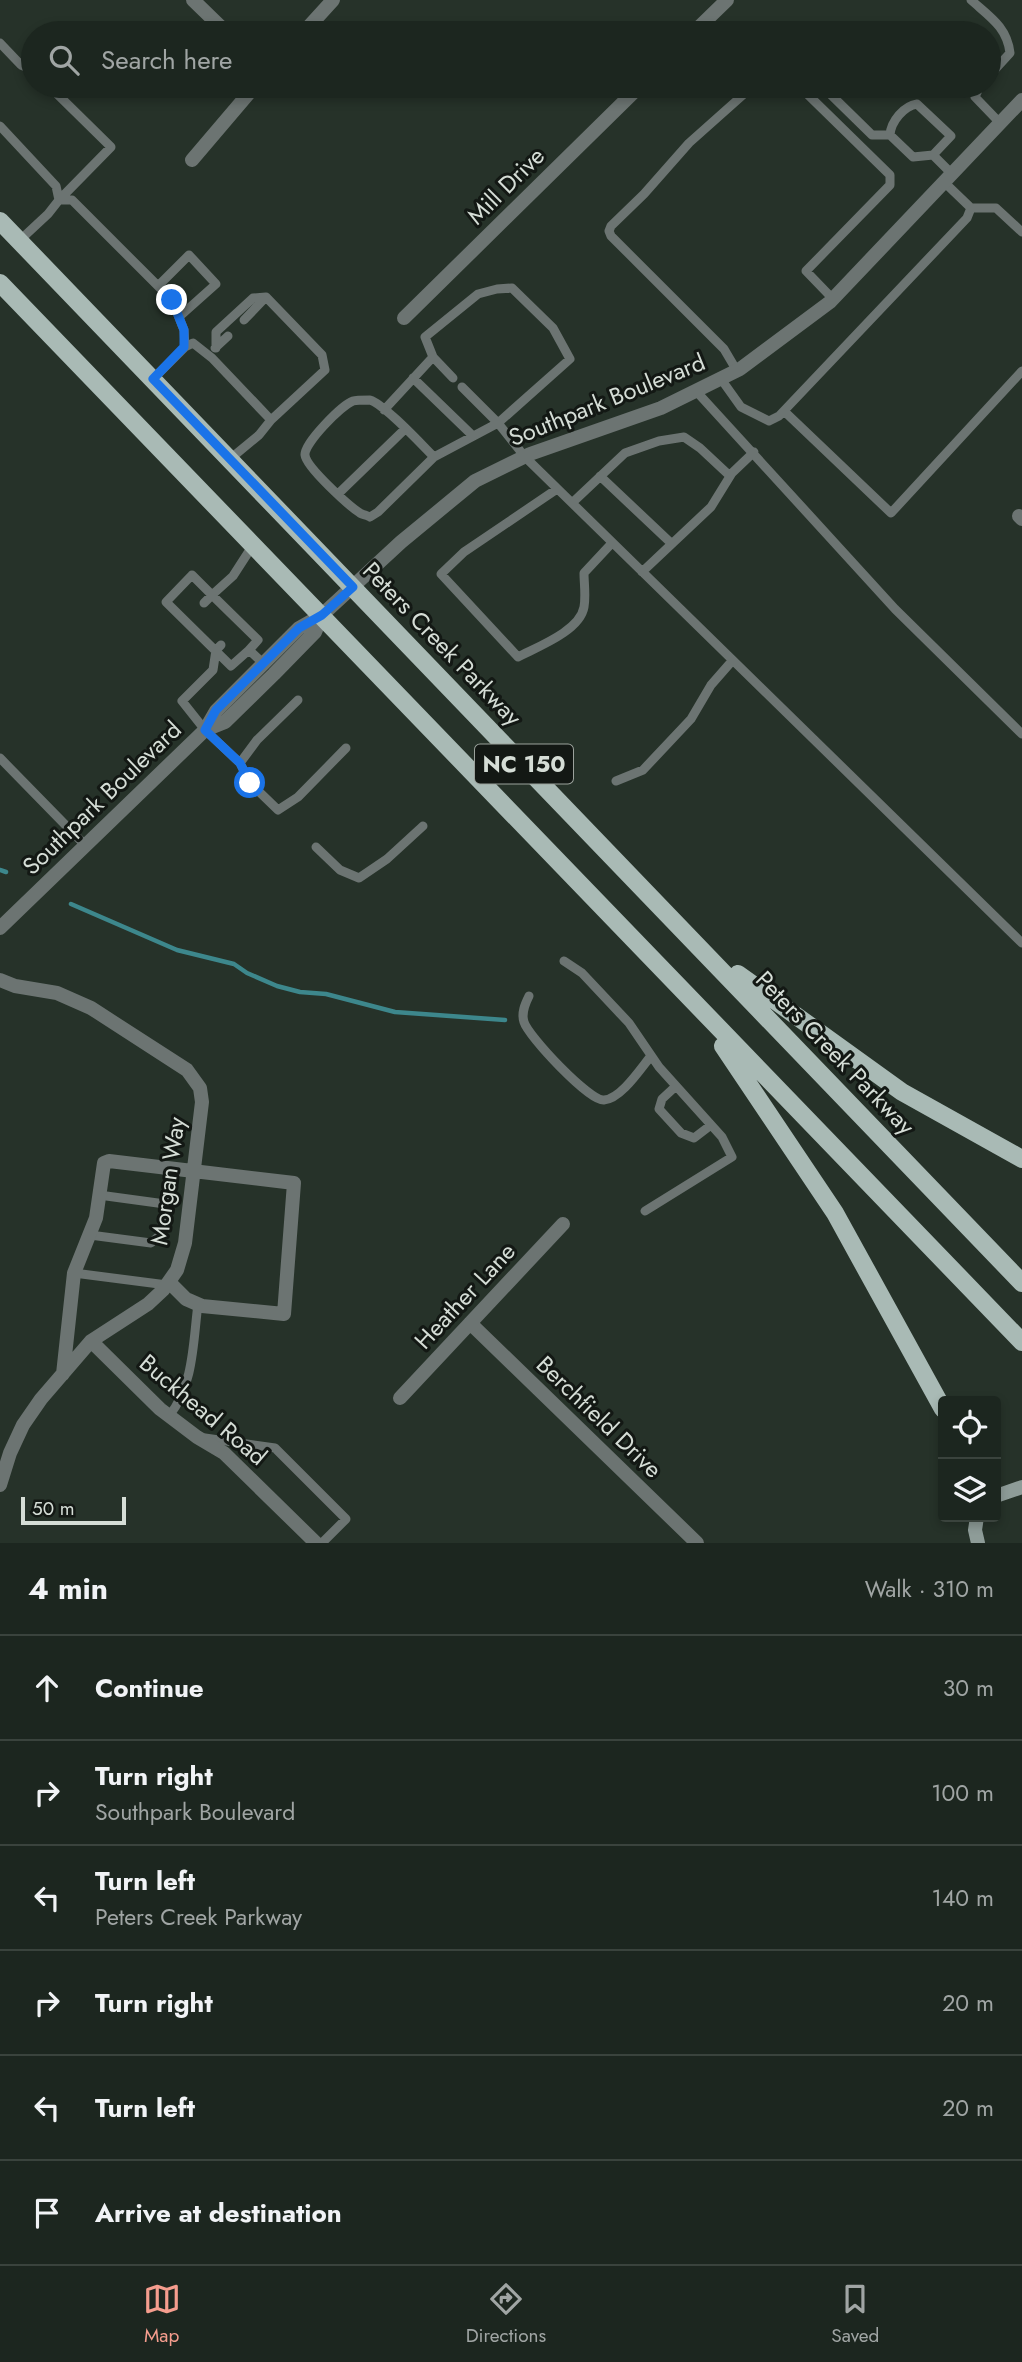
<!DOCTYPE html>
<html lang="en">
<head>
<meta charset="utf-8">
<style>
  :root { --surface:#1c261f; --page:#252e28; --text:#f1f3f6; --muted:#a0a5a4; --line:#3a433d; --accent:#f59d8e }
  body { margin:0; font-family:Jost,sans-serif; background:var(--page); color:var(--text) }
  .controls { position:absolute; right:21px; bottom:21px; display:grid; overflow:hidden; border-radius:7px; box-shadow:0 4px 10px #0003 }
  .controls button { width:63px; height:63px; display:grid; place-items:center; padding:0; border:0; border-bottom:2px solid var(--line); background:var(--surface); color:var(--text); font:35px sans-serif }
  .scale { position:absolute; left:21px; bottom:18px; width:105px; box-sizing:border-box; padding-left:7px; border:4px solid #d5ddd6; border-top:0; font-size:19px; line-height:24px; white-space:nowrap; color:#d5ddd6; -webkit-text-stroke:5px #131814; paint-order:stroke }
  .stop { position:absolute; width:21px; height:21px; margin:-16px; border:5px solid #1a73e8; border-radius:50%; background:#fff }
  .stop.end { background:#1a73e8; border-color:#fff; box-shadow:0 2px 7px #0008 }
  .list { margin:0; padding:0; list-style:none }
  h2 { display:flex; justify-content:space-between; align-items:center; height:91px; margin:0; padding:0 28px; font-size:30px }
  h2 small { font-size:23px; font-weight:400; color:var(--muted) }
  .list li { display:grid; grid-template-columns:46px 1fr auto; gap:21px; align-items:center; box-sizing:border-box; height:105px; padding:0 28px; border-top:2px solid var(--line) }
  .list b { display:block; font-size:26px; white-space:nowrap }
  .list p { margin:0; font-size:23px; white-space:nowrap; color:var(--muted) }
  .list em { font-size:23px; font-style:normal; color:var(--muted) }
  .icon { flex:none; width:38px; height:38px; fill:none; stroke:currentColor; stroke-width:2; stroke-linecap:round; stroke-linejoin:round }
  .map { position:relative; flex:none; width:1022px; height:1543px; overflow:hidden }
  .search { position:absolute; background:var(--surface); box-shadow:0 4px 10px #0003; left:21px; right:21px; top:21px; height:77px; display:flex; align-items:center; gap:18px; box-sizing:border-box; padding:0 24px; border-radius:38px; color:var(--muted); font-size:26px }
  .sheet { height:721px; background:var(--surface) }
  nav { display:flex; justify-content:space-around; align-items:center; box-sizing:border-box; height:98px; border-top:2px solid var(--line); background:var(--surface); font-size:19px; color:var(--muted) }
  nav a { display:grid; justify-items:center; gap:4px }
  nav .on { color:var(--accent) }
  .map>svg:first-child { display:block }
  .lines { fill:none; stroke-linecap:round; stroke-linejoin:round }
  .stream { stroke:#3d878c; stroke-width:4.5 }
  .service { stroke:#6c7472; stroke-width:9 }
  .minor { stroke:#6c7472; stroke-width:14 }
  .tertiary { stroke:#6c7472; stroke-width:14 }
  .secondary { stroke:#8e9c98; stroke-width:14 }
  .primary { stroke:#a9bab5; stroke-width:18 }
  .route { stroke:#1a73e8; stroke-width:9 }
  .labels { text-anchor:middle; stroke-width:6; stroke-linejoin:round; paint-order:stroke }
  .shield { fill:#131814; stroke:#9ba29c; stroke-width:2 }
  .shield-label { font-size:23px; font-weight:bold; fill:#d5ddd6 }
  .street-label { font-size:24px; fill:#d5ddd6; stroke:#131814 }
</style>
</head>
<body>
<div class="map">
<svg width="1022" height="1543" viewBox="0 0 1022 1543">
  <rect width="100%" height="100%" fill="#263229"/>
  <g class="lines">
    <path class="stream" d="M 0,870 L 6,872
      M 71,904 L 177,950 L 234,964 L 247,973 L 277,986 L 300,992 L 326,994 L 395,1012 L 505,1020"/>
    <path class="service" d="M 971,0 C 990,17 1007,27 1010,53 L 989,76
      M 833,33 L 841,31 L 843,33
      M 0,43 L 21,65 L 33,70
      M 49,86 L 111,147 L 59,200
      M 799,86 L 890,175 L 890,185 L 806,271 L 833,299
      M 822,86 L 872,135 L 890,135 L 913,157 L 933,155 L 952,174
      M 980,86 L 975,97 L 1000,123
      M 832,96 L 841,86
      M 0,126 L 56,186 L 59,200 L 48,214 L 19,241
      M 890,135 C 891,121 904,106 917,104 L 951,136 L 933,155
      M 59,200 L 72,200 L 172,300 L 184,330 L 185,347
      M 971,208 L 996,208 L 1022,232
      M 158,286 L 189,255 L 216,284 L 179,317
      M 244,320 L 266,297
      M 215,348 L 228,336
      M 216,348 L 216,332 L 253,298 L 266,297 L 322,355 L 325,370 L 271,420
      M 737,371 L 724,349 L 611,236 L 609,231 L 611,226 L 644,194 L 689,143 L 753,86
      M 413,378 L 473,436
      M 153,379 L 185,347 L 193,343 L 212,358 L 271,420 L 259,435 L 230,459
      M 721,379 L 741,407 L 769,421 L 779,416 L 967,218 L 971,208 L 944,182
      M 462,387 L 498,423 L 525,457 L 1022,943
      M 696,391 L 895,609 L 1022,734
      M 384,410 L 433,357
      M 784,411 L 891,513 L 1022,371
      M 434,457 C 422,445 384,404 370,400 C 366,400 356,400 353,401 C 342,405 304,443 305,455 C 306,467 349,506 360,513 C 361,514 369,516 370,517 L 378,512 L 434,457 L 498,423 L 570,359 L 553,328 L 512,288 L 497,289 L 478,294 L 425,337 L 433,357 L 453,378
      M 600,476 L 672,544
      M 557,489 L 464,552 L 441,574 L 518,657 C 537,647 580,631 584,607 C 586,596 584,583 584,573 L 612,543
      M 338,494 L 405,429
      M 572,503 L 625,453 L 659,441 L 684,437 L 700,448 L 730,476
      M 253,545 L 233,576 L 212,595 L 258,640 L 249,650 L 263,663
      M 642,572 L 711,507 L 732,473 L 754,452
      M 204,603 L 212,595 L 192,575 L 166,602 L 231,666 L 249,650
      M 221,645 L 216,650 L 213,670 L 182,701 L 205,730 L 240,763
      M 298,700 L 257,740 L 240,763 L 250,783 L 278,810 L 298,797 L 346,748
      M 0,758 L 85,845
      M 616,781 L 643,770 L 691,719 L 711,685 L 732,661
      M 316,847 L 340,870 L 359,878 L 387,859 L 423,826
      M 564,961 L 582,973 L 629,1023 L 659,1067 L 722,1137 L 732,1157 L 645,1211
      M 529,996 C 525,1004 521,1013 524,1022 C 528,1036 590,1102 604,1100 C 621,1099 641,1068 651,1056
      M 676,1086 L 662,1099 L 659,1109 L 681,1133 L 694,1138 L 711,1125
      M 99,1195 L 165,1204
      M 90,1235 L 151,1243 L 161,1234 L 169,1168
      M 74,1273 L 167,1285
      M 169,1416 C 194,1385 193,1342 198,1304
      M 205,1438 L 275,1448 L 346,1519 L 322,1543"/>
    <path class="minor" d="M 193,0 L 227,33
      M 303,33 L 333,0
      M 693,33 L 727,0
      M 192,160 L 255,86
      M 404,318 L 640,86
      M 1019,516 L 1022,519
      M 0,980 L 15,986 L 57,993 L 91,1008 L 187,1070 L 200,1088 L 202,1102 L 185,1243 L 177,1270 L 163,1290 L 148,1304 L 91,1341 L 41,1399 L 23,1425 L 10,1453 L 0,1485
      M 470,1323 L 697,1543
      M 91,1341 L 160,1409 L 197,1437 L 224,1453 L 316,1543
      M 63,1374 L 74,1273 L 96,1218 L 104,1163 L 109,1161 L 294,1183 L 284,1314 L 202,1306 L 186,1299 L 169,1282
      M 400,1398 L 563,1224"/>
    <path class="tertiary" d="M 205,730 L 225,722 L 274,674 L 315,632 L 322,615
      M 0,928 L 205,730 L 216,711 L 299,628 L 322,615 L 401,542 L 475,481 L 530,454 L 661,408 L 740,369 L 830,302 L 1022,100"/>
    <path class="secondary" d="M 996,1496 L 1022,1487
      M 977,1517 L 975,1530 L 978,1543"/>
    <path class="primary" d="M 0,221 L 1022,1283
      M 0,283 L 1022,1342
      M 738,974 L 902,1092 L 1022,1159
      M 723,1046 L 835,1213 L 943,1409"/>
  </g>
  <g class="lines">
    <path class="route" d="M 172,300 L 184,330 L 184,347 L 153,379 L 353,587 L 322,615 L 299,628 L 216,710 L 205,730 L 240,763 L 250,783"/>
  </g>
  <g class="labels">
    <rect class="shield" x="475" y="744.5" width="98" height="39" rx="5"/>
    <g class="shield-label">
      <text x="524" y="772">NC 150</text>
    </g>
    <g class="street-label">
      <text transform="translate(506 186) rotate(-45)" y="8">Mill Drive</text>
      <text transform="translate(607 400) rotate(-22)" y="8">Southpark Boulevard</text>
      <text transform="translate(442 644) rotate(46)" y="8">Peters Creek Parkway</text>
      <text transform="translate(102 798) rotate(-44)" y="8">Southpark Boulevard</text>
      <text transform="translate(835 1053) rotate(46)" y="8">Peters Creek Parkway</text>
      <text transform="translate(168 1181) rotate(-82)" y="8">Morgan Way</text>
      <text transform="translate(465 1296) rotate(-47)" y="8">Heather Lane</text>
      <text transform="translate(203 1410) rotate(40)" y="8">Buckhead Road</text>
      <text transform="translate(599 1417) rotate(44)" y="8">Berchfield Drive</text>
    </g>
  </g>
</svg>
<div class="controls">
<button><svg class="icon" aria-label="locate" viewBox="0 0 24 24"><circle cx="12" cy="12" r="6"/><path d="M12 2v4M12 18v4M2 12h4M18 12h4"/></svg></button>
<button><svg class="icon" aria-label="layers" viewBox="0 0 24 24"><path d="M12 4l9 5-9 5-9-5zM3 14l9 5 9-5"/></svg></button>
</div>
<div class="scale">50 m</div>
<div class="stop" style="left:250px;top:783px"></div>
<div class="stop end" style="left:172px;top:300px"></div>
<div class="search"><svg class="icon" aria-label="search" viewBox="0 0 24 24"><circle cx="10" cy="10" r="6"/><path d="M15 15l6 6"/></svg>Search here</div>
</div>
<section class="sheet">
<h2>4 min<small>Walk · 310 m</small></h2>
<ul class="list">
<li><svg class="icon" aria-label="ahead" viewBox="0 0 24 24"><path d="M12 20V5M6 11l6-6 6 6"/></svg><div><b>Continue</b></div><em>30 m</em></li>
<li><svg class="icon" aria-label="right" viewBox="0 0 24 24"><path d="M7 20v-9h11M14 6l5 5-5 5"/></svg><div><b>Turn right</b><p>Southpark Boulevard</p></div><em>100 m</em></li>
<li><svg class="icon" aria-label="left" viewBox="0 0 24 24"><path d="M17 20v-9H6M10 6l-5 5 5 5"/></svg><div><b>Turn left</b><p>Peters Creek Parkway</p></div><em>140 m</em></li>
<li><svg class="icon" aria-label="right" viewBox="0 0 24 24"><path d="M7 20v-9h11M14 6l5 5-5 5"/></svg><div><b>Turn right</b></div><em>20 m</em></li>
<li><svg class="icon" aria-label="left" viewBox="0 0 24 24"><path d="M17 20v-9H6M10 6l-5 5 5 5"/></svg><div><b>Turn left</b></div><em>20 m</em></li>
<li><svg class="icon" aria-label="arrive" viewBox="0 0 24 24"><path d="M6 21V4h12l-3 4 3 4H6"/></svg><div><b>Arrive at destination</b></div></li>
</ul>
</section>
<nav>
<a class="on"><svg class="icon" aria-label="map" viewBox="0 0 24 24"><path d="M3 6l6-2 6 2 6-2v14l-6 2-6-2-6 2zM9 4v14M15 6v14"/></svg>Map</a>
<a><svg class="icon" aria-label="directions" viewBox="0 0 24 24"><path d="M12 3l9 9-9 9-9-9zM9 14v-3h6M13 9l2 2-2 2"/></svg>Directions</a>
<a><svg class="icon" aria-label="saved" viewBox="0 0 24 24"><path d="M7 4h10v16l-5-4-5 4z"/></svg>Saved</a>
</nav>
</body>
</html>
